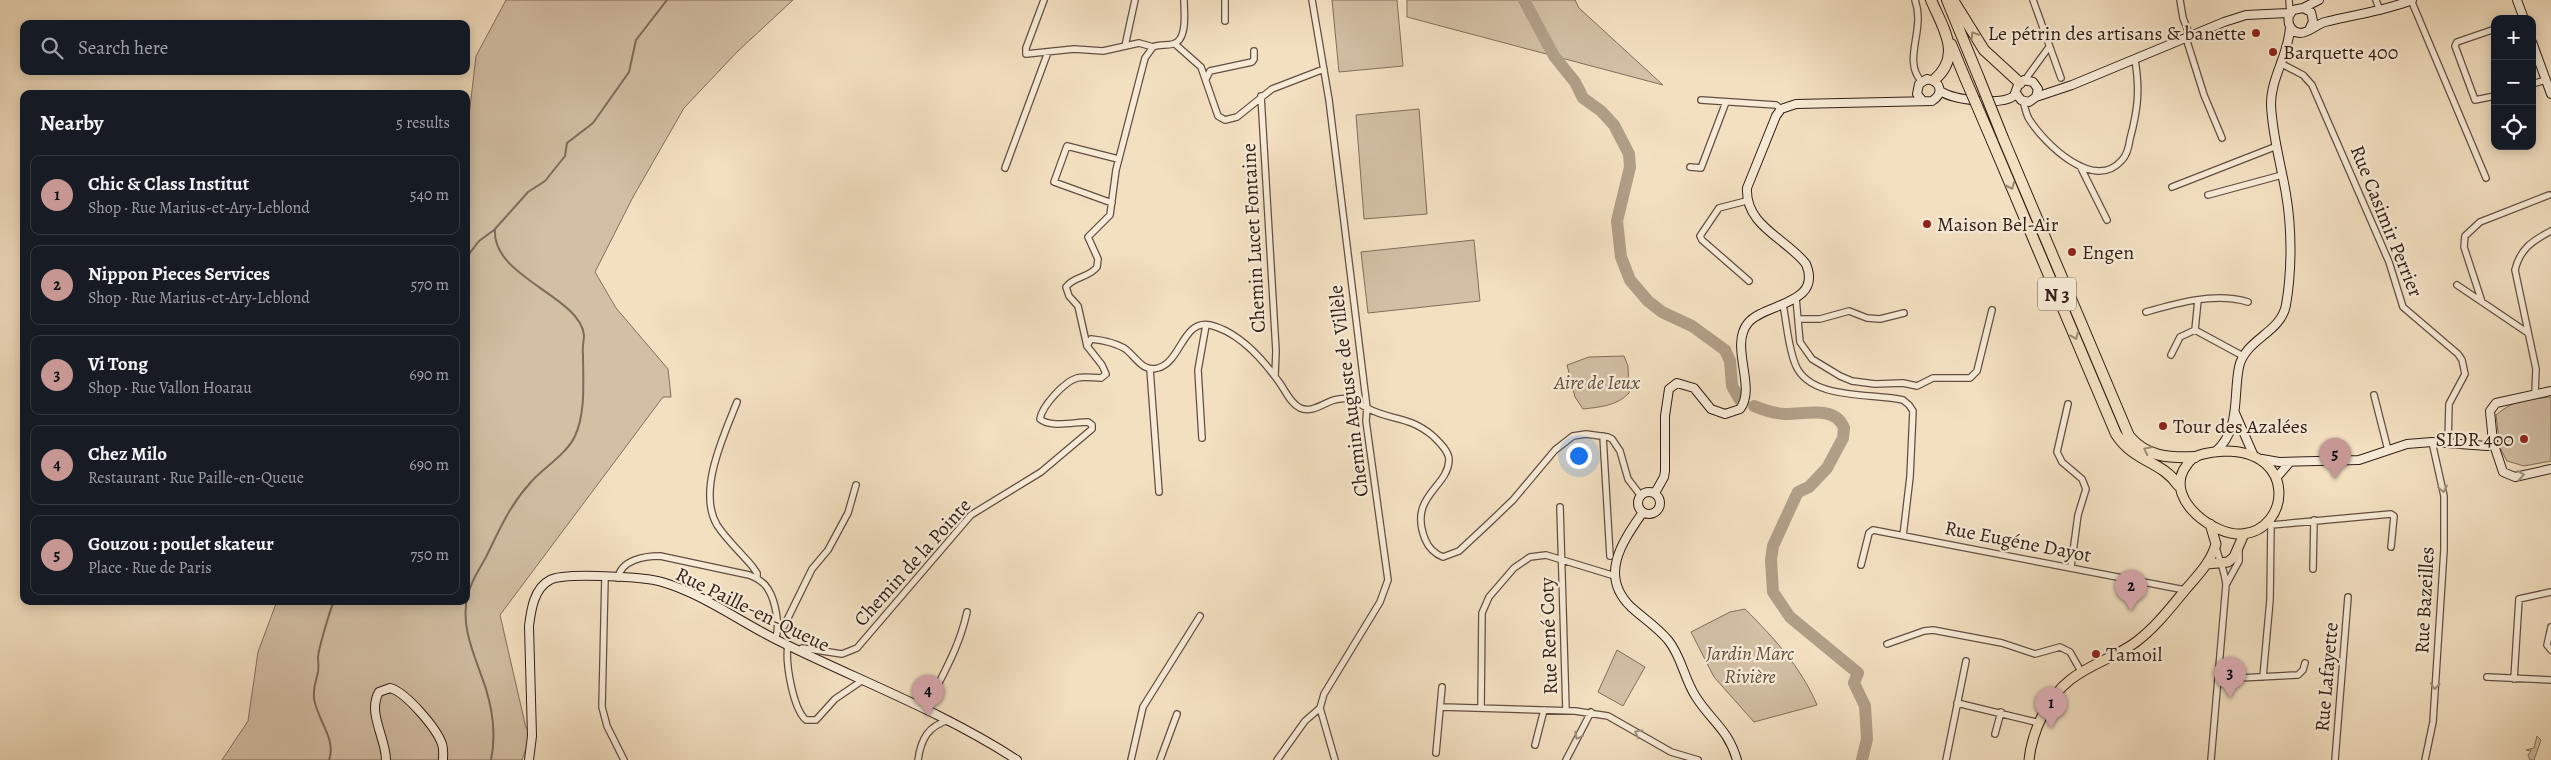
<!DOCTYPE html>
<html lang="en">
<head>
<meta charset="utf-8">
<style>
  :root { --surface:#171b24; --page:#20242c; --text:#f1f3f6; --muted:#9ea1a6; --line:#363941; --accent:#c59692 }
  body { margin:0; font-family:Alegreya,serif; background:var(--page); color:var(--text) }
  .controls { position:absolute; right:15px; top:15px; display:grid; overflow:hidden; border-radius:10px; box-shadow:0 2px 12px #0003 }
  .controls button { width:45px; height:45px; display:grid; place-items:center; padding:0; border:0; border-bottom:1px solid var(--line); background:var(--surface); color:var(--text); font:25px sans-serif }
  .you { position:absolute; left:1578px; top:455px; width:18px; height:18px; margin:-12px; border:4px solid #fff; border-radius:50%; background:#1a73e8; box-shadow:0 0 0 8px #1a73e833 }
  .badge { display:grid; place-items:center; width:32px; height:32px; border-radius:50%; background:var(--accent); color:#111; font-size:16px; font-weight:700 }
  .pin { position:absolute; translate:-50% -41px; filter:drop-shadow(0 1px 2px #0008) }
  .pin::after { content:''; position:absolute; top:26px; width:18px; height:15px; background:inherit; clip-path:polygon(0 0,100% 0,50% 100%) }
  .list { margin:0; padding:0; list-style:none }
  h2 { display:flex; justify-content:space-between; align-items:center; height:65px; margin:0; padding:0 20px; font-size:21px }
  h2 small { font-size:16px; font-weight:400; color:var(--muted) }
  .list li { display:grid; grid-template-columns:32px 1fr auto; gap:15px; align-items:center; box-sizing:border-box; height:80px; margin:0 10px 10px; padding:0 10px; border:1px solid var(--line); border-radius:10px }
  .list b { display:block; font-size:19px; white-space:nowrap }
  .list p { margin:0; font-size:16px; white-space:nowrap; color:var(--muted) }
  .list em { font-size:16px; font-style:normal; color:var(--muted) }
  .icon { flex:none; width:28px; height:28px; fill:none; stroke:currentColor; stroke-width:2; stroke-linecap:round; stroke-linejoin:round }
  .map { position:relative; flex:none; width:2551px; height:760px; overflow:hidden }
  .search { position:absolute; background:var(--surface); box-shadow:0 2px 12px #0003; left:20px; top:20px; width:450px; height:55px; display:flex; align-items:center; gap:12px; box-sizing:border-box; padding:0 18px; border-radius:10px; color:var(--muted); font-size:19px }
  .panel { position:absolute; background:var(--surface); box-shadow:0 2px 12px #0003; left:20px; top:90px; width:450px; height:515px; border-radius:10px }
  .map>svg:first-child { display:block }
  .green { fill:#d2bfa4; stroke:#826e5d }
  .water { fill:#b19e87; stroke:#7e6b5a }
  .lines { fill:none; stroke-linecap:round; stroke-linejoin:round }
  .stream { stroke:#7e6b5a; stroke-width:2 }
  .river { stroke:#b19e87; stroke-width:12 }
  .street-casing { stroke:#624e41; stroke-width:8 }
  .secondary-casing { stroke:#321e16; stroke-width:10 }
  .primary-casing { stroke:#321e16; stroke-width:11 }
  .highway-casing { stroke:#321e16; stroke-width:12 }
  .street { stroke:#f7ebd7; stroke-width:5.5 }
  .secondary { stroke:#f7ebd7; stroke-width:8 }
  .primary { stroke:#f3e0c1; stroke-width:9 }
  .highway { stroke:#f3e0c1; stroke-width:10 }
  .highway-bridge-casing { stroke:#321e16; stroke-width:12; stroke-linecap:butt }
  .highway-bridge { stroke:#f3e0c1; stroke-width:10 }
  .oneway { stroke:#9c8974 }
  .oneway2 { stroke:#9e8f80 }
  .poi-dot { fill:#8f2418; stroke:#f7ebd7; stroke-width:2 }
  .labels { text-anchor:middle; stroke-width:4.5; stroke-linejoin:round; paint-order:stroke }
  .shield { fill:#f7ebd7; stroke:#6d5c50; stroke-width:1 }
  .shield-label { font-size:19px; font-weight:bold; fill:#321e16 }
  .poi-label { font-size:20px; fill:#321e16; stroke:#f7ebd7; text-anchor:start }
  .street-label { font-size:20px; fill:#321e16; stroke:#f7ebd7 }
  .park-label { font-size:20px; font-style:italic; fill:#624e41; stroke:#f7ebd7 }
</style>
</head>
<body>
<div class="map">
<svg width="2551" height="760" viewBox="0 0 2551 760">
  <rect width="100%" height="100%" fill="#f3e0c1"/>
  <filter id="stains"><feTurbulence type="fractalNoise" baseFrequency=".004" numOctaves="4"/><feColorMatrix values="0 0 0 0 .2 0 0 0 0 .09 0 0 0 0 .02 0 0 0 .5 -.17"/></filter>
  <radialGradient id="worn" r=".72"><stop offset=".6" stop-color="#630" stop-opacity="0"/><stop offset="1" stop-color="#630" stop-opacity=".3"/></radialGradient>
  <path class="green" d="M 506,0 L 793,0 L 737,52 L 684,108 L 633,197 L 595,272 L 616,308 L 668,369 L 671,397 L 663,397 L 500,615 L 526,728 L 533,729 L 522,760 L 222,760 L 248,721 L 258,652 L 277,601 L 466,601 L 466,142 L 476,56 Z
    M 1332,0 L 1397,0 L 1403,66 L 1339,72 Z
    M 1407,0 L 1575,0 L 1579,8 L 1663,85 L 1407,17 Z
    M 1419,109 L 1427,214 L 1364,219 L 1356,115 Z
    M 1474,240 L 1480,301 L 1368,313 L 1361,252 Z
    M 1624,356 L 1628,366 L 1629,393 C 1617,406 1600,407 1583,409 L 1575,397 L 1567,365 L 1589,357 Z
    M 2551,397 L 2551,461 L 2524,466 L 2507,461 L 2500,448 L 2496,415 C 2515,399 2527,400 2551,397 Z
    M 1745,609 C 1774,638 1801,667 1817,705 L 1754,722 L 1714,677 L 1691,632 L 1730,612 Z
    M 1617,650 L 1645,667 L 1623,706 L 1598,692 Z
    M 2537,736 L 2541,740 L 2534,760 L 2530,760 L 2528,755 L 2531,751 L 2526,750 L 2534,748 Z"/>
  <path class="water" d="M1568 459a6 6 0 1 1 12 0a6 6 0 1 1-12 0Z"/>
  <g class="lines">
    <path class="stream" d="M 466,258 L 479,241 L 494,230
      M 329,760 C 337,739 316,718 314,698 C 313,688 316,681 318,672 C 319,667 318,662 318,657 C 319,647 330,610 334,601
      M 491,760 C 496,736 493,712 486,689 C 476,658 459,627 468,594 C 472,579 479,570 486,557 C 500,529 509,506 531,482 C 544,467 566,455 575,436 C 586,412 583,380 583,354 C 582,347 584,341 584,335 C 580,296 491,277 495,229 L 528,192 L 545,181 L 565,156 L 567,143 L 593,123 L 610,99 L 629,72 L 636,40 L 667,0"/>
    <path class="river" d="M 1524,0 L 1554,56 L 1575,82 L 1583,98 L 1601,111 L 1614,125 L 1629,154 L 1630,167 L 1617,221 L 1621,257 L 1630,280 L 1648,301 L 1662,312 L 1692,326 L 1725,350 L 1730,361 L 1732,386 L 1740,400
      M 1754,406 C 1763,410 1773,413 1784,414 C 1803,415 1835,404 1844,428 L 1843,438 L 1827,468 L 1809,487 L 1798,492 L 1795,498 L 1773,546 L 1771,560 L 1773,592 L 1790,617 L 1858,673 L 1854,683 L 1865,706 L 1867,739 L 1862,760"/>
    <defs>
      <path id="street" d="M 1044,0 L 1026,48 L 1026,54 L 1074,49 L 1103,51 L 1139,43 L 1153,47
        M 1312,0 L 1329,100 L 1367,408 L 1366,421 L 1388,580 L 1380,602 L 1324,694 L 1320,708 L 1335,760
        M 1915,0 C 1926,30 1902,59 1921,81
        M 2033,0 L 2061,78
        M 2180,0 L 2183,18 L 2190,36
        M 2289,0 L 2290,13
        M 2376,0 L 2380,11
        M 2411,0 L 2486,178
        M 1225,21 L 1225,0
        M 2495,29 L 2457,42 L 2455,46 L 2475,100 L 2495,96
        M 2186,38 L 2204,95 L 2222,138
        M 1175,44 L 1201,67 L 1218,116 L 1225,120 L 1237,117 L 1272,89 L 1324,69
        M 1125,46 L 1135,0
        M 2280,63 L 2303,75 L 2312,85 L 2389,262 L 2403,307 L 2458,354 L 2462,360 L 2465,374 L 2449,404 L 2448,443
        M 1206,79 L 1210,71 L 1252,62 L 1254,59 L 1254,51
        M 2025,80 L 2049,47
        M 2532,84 L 2546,80
        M 1261,96 L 1276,351 L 1275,376
        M 1701,100 L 1776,105 L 1781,109
        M 2023,101 C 2025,107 2026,114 2029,119 C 2044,143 2094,193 2122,160 C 2127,155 2129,146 2130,139 C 2138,109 2140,90 2135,60
        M 2080,166 L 2107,220
        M 1690,167 L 1701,168 L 1726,102
        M 1005,168 L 1048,52
        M 2172,187 L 2277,146
        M 2208,195 L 2282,175
        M 1746,201 L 1719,208 L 1700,236 L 1702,240 L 1749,281
        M 1112,203 L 1054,182 L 1067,146 L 1118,159
        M 2457,285 L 2528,333
        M 1796,298 L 1800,342 L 1812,359 L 1840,376 L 1852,381 L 1875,384 L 1903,383 L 1917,386 L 1933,378 L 1970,378 L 1977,371 L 1992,310
        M 2198,300 L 2195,330 L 2243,356
        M 2482,302 L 2464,247 L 2465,236 L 2480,222 L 2549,195
        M 1783,305 C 1787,324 1788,348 1796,366 C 1811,400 1872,393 1903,400 L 1909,405 L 1913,411 L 1910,477 L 1903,536
        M 2146,312 C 2177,303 2215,292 2248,302
        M 1799,319 L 1820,319 L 1849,311 L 1867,318 L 1880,319 L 1904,313
        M 1087,346 L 1091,339 C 1101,340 1115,343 1124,348 C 1135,355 1142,373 1158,368 C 1181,362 1183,319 1210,325 C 1239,332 1262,358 1279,382 C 1285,390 1290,403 1300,408 C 1314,414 1326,400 1339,399 C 1352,397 1357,403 1367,408 C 1391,421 1408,415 1433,436 C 1439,442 1449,451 1449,460 C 1448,488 1408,496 1425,539 C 1428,547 1435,554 1443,557 L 1459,551 L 1489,523 L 1513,500 L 1555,450 L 1573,436 L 1586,434 L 1608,437 L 1612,439 L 1620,451 L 1628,479 L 1641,496
        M 2171,355 L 2180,337 L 2195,330
        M 1150,369 L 1159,492
        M 2535,394 L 2536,369 L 2515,270 C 2520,249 2532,241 2551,231
        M 2374,395 L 2388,450
        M 737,402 C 724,435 697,491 717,525 C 726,539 741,553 752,566 L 757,573 L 757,578
        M 2068,404 L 2057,452 L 2062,462 L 2082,479 L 2086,489 L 2078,515 L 2071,567
        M 1603,436 L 1610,556
        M 1202,438 L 1198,370 L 1206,325
        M 1560,507 L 1566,710
        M 2271,525 L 2391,514 L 2394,516 L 2391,547
        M 1861,565 L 1869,533 L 1873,530 L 2185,590
        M 2313,569 L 2314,520
        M 605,577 L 602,707 L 607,726 L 624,760
        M 618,578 C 621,560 644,556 660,556 L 749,575 C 757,578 764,582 768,589 C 775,600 781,627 775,639
        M 2227,583 L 2239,561 L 2239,548
        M 778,627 L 784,626 L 812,569 L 828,550 L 848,513 L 856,485
        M 1887,644 L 1924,631 L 1933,630 L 2002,643 L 2035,654 L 2060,647 L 2070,652 L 2082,673
        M 788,645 C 785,662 793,709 806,720 L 816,720 L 835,699 L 863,680
        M 2551,650 L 2547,645 L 2551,627
        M 799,651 L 802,648 L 842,654 L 857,648 L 971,515 L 1041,472 L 1092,429 L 1092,425 L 1088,422 C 1075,422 1050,428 1040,419 C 1042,406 1064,382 1077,378 C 1084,376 1093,378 1101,378 L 1106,374 L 1102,365 L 1087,346 L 1078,306 L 1069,296 L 1066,287 C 1074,276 1089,278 1097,267 L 1098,259 L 1088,237 L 1110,215 L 1116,170 L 1145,58 L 1153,47 C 1160,44 1166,46 1173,44 C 1188,40 1184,12 1184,0
        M 2263,677 L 2270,600 L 2271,525
        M 2487,677 L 2551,680
        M 2220,679 L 2298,675 L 2303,670 L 2305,663
        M 2514,679 L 2519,599 L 2551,592
        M 1957,703 L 2040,723
        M 1442,707 L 1575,711 L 1608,716 L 1671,752 L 1698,760
        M 1481,708 L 1482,613 L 1489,597 L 1514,568 L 1530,557 L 1546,555 L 1615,576
        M 926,709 C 942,675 959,649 967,612
        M 1995,734 L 2001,712
        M 1535,745 L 1544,710
        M 1436,753 L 1442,687
        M 918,760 C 921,739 928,726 949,720
        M 1131,760 L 1143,707 L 1200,616
        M 1160,760 L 1177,714
        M 1277,760 L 1305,721 L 1320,708
        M 1566,760 L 1591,712
        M 1946,760 L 1966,661
        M 2211,760 L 2226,585 C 2225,571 2219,560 2216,547
        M 2335,760 L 2348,597
        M 2425,760 L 2433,722 L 2444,550 L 2444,496 L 2432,442"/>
      <path id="secondary" d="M 2517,0 L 2524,19
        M 2303,8 L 2319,0
        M 2309,30 L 2313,21 L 2311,12 L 2303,8 L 2293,10 L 2289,16 C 2287,24 2291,32 2300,33 C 2309,33 2317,24 2325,22 C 2356,14 2381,12 2412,0
        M 2532,42 L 2551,94
        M 1940,91 C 1954,100 2000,106 2014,96 L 2018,85 L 2024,80 L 2033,82 L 2038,89 L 2036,97 L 2029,102 L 2021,100 L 2016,93
        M 2036,97 L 2072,85 L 2224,22 L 2246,15 L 2290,13
        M 2551,391 L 2496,403 L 2490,411 L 2493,442 L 2503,472 L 2515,477 L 2551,469
        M 2235,413 L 2253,454
        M 2215,452 C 2241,430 2233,396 2239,367 C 2245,339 2281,333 2286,305 C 2292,270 2292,229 2286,194 C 2281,164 2272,135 2271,104 C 2271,77 2289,54 2290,27
        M 2262,459 L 2279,462 L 2359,460 L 2407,444 L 2432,442 L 2487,446 L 2493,442
        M 2277,477 L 2290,462
        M1638 503a11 11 0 1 1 22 0a11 11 0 1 1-22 0Z
        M 1655,493 L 1664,477 L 1665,471 L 1665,416 L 1669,389 L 1677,383 L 1694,388 L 1711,409 L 1725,414 L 1740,409 C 1757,387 1729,346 1748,323 C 1764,303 1823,305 1806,264 C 1786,238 1745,226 1747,188 L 1776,116 L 1781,109 L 1796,104 L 1932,101 C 1944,94 1941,81 1927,79 L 1919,84 L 1917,94 L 1922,100
        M 1643,512 C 1623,541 1598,575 1631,607 C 1643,618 1657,627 1668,640 C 1682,657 1684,679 1696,697 C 1712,722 1728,729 1737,760
        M 386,760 C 386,738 367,713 379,692 L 390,688 C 406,692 437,729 442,744 C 444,750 443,755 443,760
        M 529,760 L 532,736 L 529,626 C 531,610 534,588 550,580 C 564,572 646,577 662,582 C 703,594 739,621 777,640 C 857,680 942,711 1017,760"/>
      <path id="primary" d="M 2225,451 C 2298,451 2290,530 2242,534 C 2214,536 2168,501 2183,471 C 2186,466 2189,460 2195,457 C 2204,452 2216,452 2225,451 Z
        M 2207,564 L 2228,562 L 2234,557 L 2244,534
        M 2029,760 C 2032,732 2047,698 2070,680 C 2090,664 2116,657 2136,642 C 2156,627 2171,607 2186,589 C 2198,575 2211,562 2216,544 L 2210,524"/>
      <path id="highway" d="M 1931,0 C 1943,28 1963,56 1934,80
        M 1947,0 L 1979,78
        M 1953,0 L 1984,50 L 2020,83
        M 1951,44 L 1965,78
        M 2003,138 L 2129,436 C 2146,457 2169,458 2195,457
        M 1992,141 L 2116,434 C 2134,462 2162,461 2178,485"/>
    </defs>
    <use href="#street" class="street-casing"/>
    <use href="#secondary" class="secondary-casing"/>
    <use href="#primary" class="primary-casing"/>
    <use href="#highway" class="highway-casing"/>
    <use href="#street" class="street"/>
    <use href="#secondary" class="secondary"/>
    <use href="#primary" class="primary"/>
    <use href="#highway" class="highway"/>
    <defs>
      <path id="highway-bridge" d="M 1965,78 L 1992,141
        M 1979,78 L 2003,138"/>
    </defs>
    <use href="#highway-bridge" class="highway-bridge-casing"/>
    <use href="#highway-bridge" class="highway-bridge"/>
  </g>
  <defs><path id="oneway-chevron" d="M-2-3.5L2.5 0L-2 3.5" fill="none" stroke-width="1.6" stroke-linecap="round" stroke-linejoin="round" transform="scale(1.25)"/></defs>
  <g class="oneway">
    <use href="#oneway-chevron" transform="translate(1974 35) rotate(-121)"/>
    <use href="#oneway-chevron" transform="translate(2011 186) rotate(66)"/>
    <use href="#oneway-chevron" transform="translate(2075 336) rotate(67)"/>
    <use href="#oneway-chevron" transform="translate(2147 450) rotate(-154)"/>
  </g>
  <g class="oneway2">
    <use href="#oneway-chevron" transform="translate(2521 475) rotate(-9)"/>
    <use href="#oneway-chevron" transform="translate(2443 489) rotate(79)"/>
    <use href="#oneway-chevron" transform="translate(2435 686) rotate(93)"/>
    <use href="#oneway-chevron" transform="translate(1638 733) rotate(-151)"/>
    <use href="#oneway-chevron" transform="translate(1578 736) rotate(117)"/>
  </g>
  <g class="poi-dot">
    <circle cx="2256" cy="33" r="5"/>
    <circle cx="2273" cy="52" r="5"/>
    <circle cx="1927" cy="224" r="5"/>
    <circle cx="2072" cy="252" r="5"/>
    <circle cx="2163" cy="426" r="5"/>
    <circle cx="2524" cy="439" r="5"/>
    <circle cx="2096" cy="654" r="5"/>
  </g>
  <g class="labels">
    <rect class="shield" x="2038" y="277.5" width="38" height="33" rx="4"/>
    <g class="shield-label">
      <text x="2057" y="301">N 3</text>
    </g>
    <g class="poi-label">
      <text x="2246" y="40" text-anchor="end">Le pétrin des artisans &amp; banette</text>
      <text x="2283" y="59">Barquette 400</text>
      <text x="1937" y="231">Maison Bel-Air</text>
      <text x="2082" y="259">Engen</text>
      <text x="2173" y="433">Tour des Azalées</text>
      <text x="2514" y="446" text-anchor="end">SIDR 400</text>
      <text x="2106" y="661">Tamoil</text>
    </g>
    <g class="street-label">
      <text transform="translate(2387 221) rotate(68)" y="7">Rue Casimir Perrier</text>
      <text transform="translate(1253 238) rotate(-93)" y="7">Chemin Lucet Fontaine</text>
      <text transform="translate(1348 391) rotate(-97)" y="7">Chemin Auguste de Villèle</text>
      <text transform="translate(2018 541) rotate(11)" y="7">Rue Eugéne Dayot</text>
      <text transform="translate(912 562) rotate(-48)" y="7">Chemin de la Pointe</text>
      <text transform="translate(2424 600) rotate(-87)" y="7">Rue Bazeilles</text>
      <text transform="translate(753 609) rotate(26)" y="7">Rue Paille-en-Queue</text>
      <text transform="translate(1548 636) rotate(-92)" y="7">Rue René Coty</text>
      <text transform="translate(2326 677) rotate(-85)" y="7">Rue Lafayette</text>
    </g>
    <g class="park-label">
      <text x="1597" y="389">Aire de Ieux</text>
      <text x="1750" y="660">Jardin Marc<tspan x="1750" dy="23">Rivière</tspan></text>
    </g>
  </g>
  <rect width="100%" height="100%" filter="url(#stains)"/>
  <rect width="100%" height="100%" fill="url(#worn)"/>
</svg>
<div class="controls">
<button>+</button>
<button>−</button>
<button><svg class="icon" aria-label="locate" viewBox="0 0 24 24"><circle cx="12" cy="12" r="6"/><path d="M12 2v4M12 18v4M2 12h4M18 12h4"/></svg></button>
</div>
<div class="you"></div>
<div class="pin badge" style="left:2051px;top:728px">1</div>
<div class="pin badge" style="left:2131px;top:611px">2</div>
<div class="pin badge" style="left:2230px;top:698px">3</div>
<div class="pin badge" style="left:928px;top:716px">4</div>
<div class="pin badge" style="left:2335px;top:479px">5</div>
<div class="search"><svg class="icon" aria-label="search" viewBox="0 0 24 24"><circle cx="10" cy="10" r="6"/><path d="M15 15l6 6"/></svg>Search here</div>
<section class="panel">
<h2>Nearby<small>5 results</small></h2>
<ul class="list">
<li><span class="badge">1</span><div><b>Chic &amp; Class Institut</b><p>Shop · Rue Marius-et-Ary-Leblond</p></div><em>540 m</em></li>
<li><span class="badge">2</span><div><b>Nippon Pieces Services</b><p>Shop · Rue Marius-et-Ary-Leblond</p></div><em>570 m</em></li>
<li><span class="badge">3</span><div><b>Vi Tong</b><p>Shop · Rue Vallon Hoarau</p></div><em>690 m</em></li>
<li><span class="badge">4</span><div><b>Chez Milo</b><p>Restaurant · Rue Paille-en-Queue</p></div><em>690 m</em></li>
<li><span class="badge">5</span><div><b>Gouzou : poulet skateur</b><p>Place · Rue de Paris</p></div><em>750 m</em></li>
</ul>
</section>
</div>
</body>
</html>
